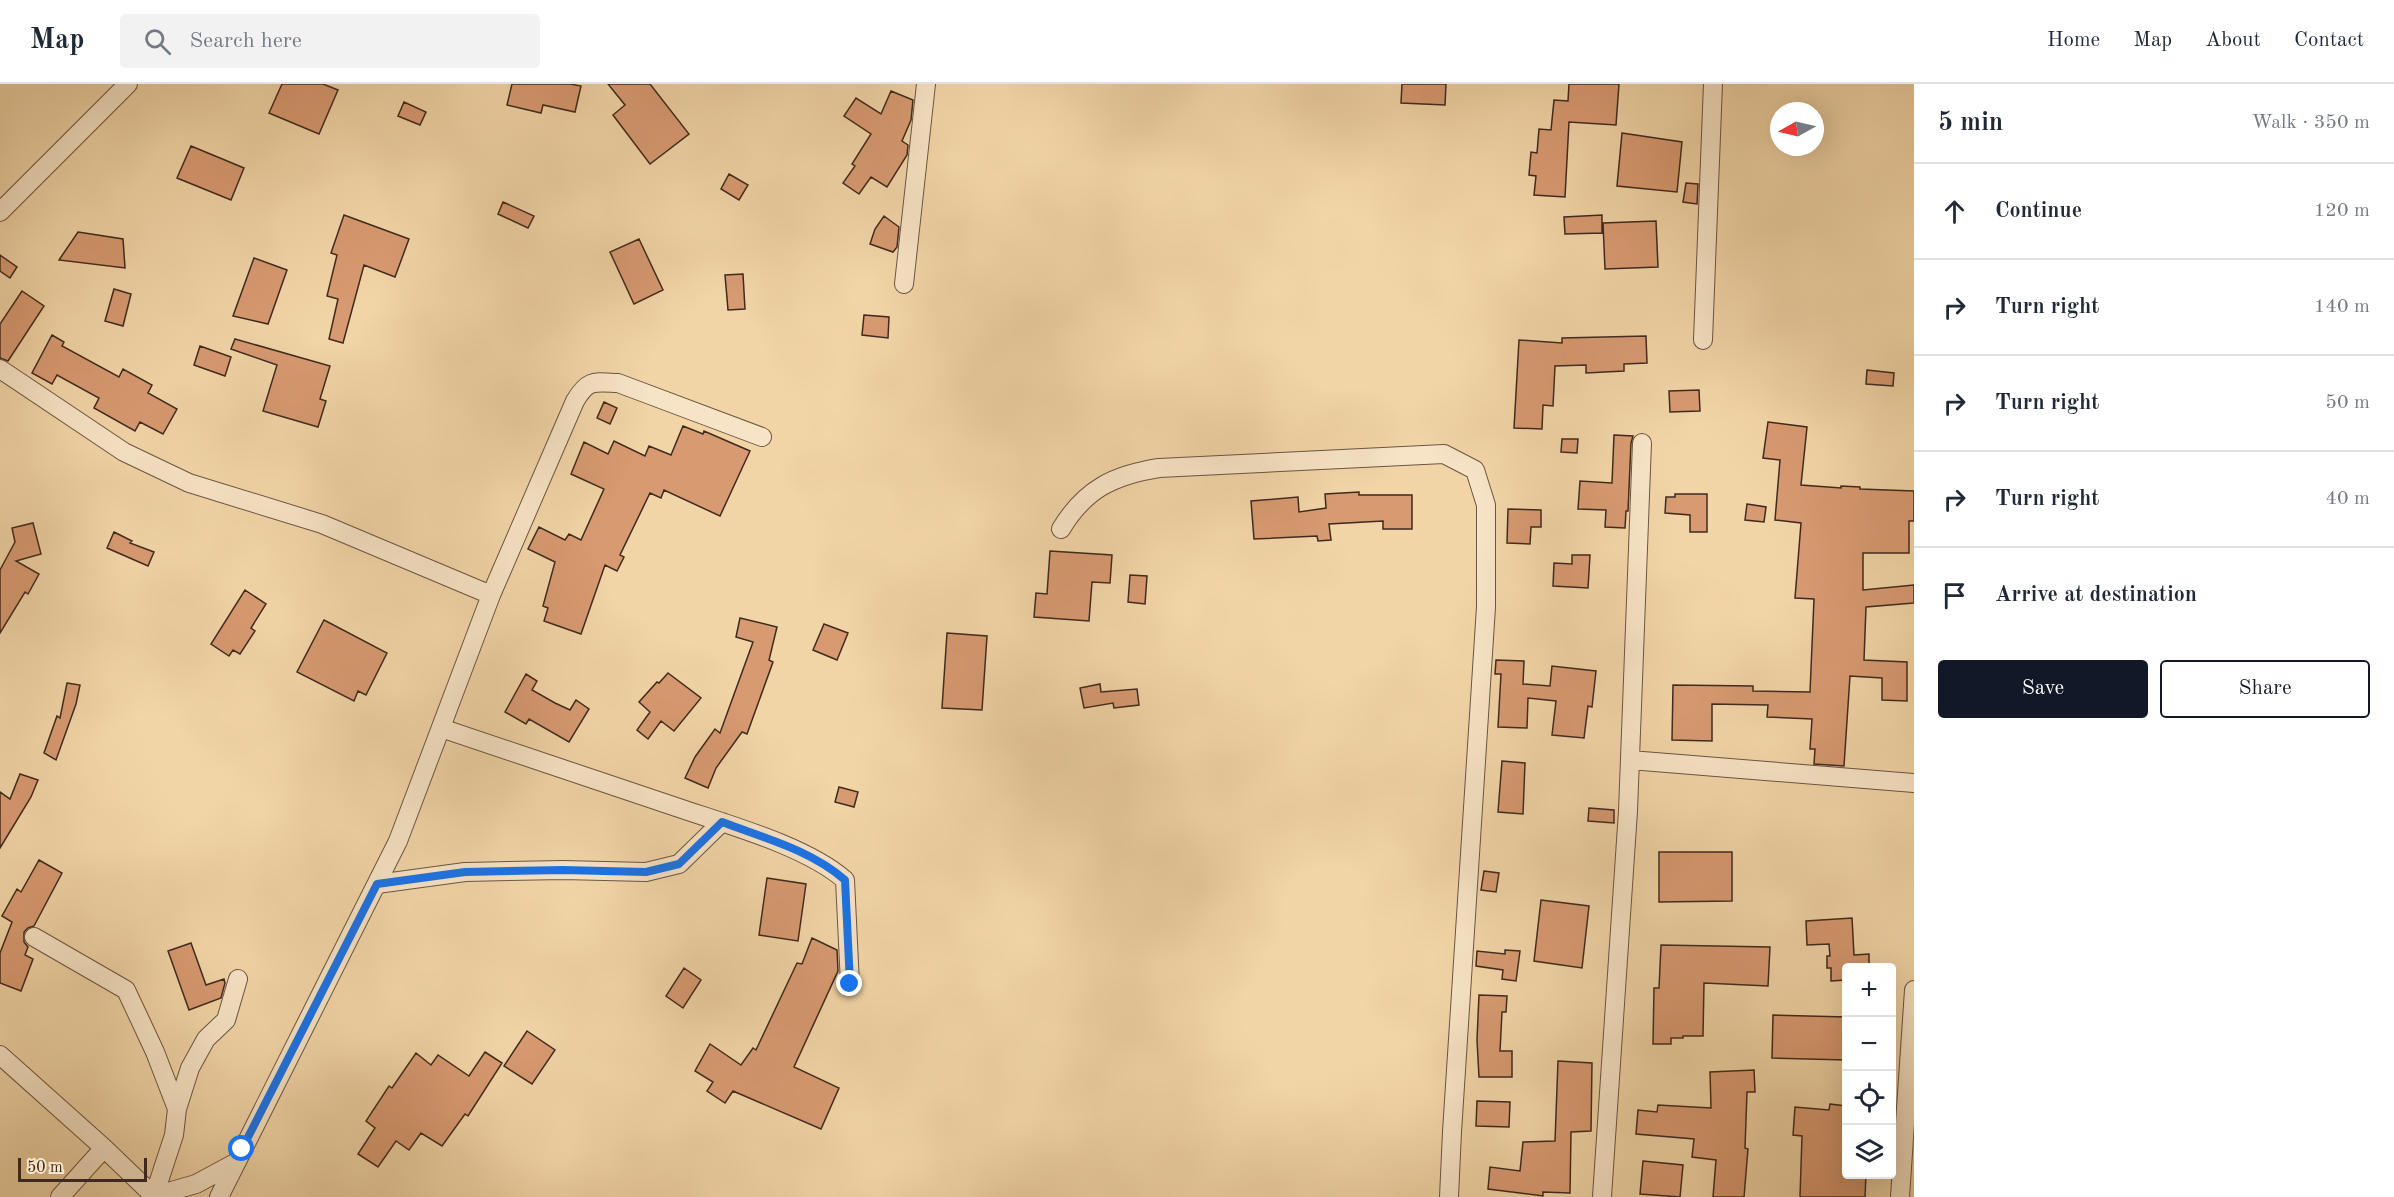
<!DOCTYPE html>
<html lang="en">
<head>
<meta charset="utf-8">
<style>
  :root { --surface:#fff; --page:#f2f2f3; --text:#1f2937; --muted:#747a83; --line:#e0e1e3; --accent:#111827 }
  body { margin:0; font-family:"Old Standard TT",serif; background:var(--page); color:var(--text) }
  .controls { position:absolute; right:18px; bottom:18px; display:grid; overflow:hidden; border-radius:6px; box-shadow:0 6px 24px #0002 }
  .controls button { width:54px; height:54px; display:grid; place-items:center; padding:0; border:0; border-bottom:2px solid var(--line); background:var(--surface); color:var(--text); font:30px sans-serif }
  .compass { position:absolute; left:1770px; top:18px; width:54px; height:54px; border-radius:50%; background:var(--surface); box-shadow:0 6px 24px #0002; rotate:262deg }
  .scale { position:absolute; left:18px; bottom:15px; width:129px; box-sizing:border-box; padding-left:6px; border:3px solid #3f2a20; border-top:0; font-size:16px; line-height:21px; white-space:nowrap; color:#3f2a20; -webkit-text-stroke:4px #f7e4c6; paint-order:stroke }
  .stop { position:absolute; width:18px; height:18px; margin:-14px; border:4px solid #1a73e8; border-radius:50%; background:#fff }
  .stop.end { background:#1a73e8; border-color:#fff; box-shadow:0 2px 6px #0008 }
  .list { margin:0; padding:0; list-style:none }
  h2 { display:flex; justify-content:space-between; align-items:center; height:78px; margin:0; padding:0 24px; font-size:26px }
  h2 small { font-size:20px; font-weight:400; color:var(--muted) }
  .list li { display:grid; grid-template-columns:39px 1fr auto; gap:18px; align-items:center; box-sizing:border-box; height:96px; padding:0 24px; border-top:2px solid var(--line) }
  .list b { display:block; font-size:22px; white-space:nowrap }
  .list em { font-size:20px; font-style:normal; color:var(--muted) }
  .actions { display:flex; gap:12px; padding:18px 24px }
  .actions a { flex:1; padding:14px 0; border:2px solid var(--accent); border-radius:6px; text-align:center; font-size:21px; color:var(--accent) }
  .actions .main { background:var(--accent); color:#fff }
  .icon { flex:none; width:33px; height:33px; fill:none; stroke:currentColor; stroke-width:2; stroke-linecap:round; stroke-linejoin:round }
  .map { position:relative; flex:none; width:1914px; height:1113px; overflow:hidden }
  header { display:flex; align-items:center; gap:36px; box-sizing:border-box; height:84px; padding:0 30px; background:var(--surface); border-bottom:2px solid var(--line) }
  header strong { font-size:28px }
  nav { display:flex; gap:33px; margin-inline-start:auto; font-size:21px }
  .search { width:420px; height:54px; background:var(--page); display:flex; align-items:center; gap:15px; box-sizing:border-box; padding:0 21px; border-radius:6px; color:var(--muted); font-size:22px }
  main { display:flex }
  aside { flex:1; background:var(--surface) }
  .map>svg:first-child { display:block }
  .building { fill:#d89a71; stroke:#3f2a20; stroke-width:1.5 }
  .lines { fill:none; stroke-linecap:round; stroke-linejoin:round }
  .minor-casing { stroke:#6c5542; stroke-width:20 }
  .minor { stroke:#f7e4c6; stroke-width:18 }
  .route { stroke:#1a73e8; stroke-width:8 }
</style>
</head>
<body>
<header>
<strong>Map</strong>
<div class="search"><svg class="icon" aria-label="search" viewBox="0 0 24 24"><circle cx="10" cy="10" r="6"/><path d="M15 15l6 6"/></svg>Search here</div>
<nav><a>Home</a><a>Map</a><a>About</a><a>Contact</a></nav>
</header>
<main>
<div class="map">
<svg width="1914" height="1113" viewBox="0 0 1914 1113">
  <rect width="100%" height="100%" fill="#f2d5a7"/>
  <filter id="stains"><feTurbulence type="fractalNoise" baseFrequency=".00333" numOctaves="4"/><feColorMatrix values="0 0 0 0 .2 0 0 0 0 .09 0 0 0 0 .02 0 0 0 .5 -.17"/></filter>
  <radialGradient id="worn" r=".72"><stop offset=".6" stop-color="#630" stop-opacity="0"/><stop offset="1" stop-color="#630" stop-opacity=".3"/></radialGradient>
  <path class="building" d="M 282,0 L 323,0 L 338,6 L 319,50 L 269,29 Z
    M 512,0 L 570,0 L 581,2 L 575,28 L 543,21 L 541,29 L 507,21 Z
    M 608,0 L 650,0 L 689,50 L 650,80 L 613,31 L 625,21 Z
    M 1402,0 L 1446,0 L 1445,21 L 1401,19 Z
    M 1569,0 L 1619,0 L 1616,41 L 1569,38 L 1565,113 L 1534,111 L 1536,92 L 1529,91 L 1531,68 L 1537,69 L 1539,45 L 1551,46 L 1554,16 L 1568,17 Z
    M 891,7 L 913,16 L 911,36 L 902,57 L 908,61 L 907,71 L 887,103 L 871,93 L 859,110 L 843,99 L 855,82 L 852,80 L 871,50 L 844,32 L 856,14 L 881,30 Z
    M 404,18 L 426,28 L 420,41 L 398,32 Z
    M 1622,49 L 1682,58 L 1677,108 L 1617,102 Z
    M 191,62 L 244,84 L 231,116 L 177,94 Z
    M 729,90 L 748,101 L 739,116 L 721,105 Z
    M 1686,99 L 1698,100 L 1697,120 L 1683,118 Z
    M 503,118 L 534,132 L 528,144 L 498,130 Z
    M 344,131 L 409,155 L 395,193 L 364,181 L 343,259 L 329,255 L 338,215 L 327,212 L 337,171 L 331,169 Z
    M 1602,131 L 1602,149 L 1565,150 L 1564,133 Z
    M 884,132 L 899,143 L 897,163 L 893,168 L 870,160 L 875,145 Z
    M 1656,137 L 1658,183 L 1605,185 L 1603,139 Z
    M 78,148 L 123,155 L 125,184 L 59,176 Z
    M 639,155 L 663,206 L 634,220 L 610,168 Z
    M 0,171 L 17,183 L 10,194 L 0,187 Z
    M 254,174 L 287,186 L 268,240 L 233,232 Z
    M 743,190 L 745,225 L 728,226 L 725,191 Z
    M 114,205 L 131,210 L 123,242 L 105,237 Z
    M 22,207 L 44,222 L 8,277 L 0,274 L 0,240 Z
    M 864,231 L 889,233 L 888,254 L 862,251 Z
    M 52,251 L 64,258 L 62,262 L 119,293 L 123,285 L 152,301 L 148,309 L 177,325 L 163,350 L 140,338 L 135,347 L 94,324 L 99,314 L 57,291 L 52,300 L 32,289 Z
    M 1646,252 L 1647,279 L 1624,280 L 1624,287 L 1586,289 L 1586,281 L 1555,282 L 1553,322 L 1543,321 L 1542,345 L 1514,344 L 1519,256 L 1562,259 L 1562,254 Z
    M 235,255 L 330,282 L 320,315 L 326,317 L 318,343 L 263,327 L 277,281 L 231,265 Z
    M 200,262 L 231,273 L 225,292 L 194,281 Z
    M 1867,286 L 1894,289 L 1893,302 L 1866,300 Z
    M 1699,306 L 1700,327 L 1670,328 L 1669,307 Z
    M 604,318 L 617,324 L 610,340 L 597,334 Z
    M 1768,338 L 1807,343 L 1801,401 L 1841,404 L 1841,402 L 1860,403 L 1860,405 L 1914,407 L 1914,437 L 1909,437 L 1909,469 L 1863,469 L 1863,506 L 1914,501 L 1914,519 L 1866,523 L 1864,576 L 1907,578 L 1907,617 L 1882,616 L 1882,594 L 1850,592 L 1844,682 L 1814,680 L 1815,665 L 1810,665 L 1812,635 L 1767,633 L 1768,621 L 1712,620 L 1712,657 L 1672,656 L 1673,601 L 1753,602 L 1753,607 L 1810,608 L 1814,515 L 1795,514 L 1801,439 L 1775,436 L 1780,376 L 1763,374 Z
    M 683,342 L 703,350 L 704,347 L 750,367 L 720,432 L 664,406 L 661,414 L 650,409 L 620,471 L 624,473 L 617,487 L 605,481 L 581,550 L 544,537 L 548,524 L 543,522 L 555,478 L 528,465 L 539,443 L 565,456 L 569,450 L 581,456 L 604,405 L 571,390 L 584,358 L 608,370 L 614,357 L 645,372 L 649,362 L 671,371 Z
    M 1614,351 L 1633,352 L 1631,359 L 1628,427 L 1626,427 L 1625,444 L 1605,443 L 1606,426 L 1578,425 L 1580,397 L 1612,399 Z
    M 1562,355 L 1578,355 L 1577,369 L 1561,368 Z
    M 1359,408 L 1359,411 L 1412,411 L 1412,445 L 1383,445 L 1383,437 L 1329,440 L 1331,456 L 1318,457 L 1317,452 L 1254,455 L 1251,417 L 1298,413 L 1299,428 L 1326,424 L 1325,410 Z
    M 1675,410 L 1707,410 L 1707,448 L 1690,448 L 1690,431 L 1665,429 L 1666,413 L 1675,413 Z
    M 1747,420 L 1766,423 L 1764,438 L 1745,436 Z
    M 1508,425 L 1541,426 L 1541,443 L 1531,443 L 1530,460 L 1507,459 Z
    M 33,439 L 41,470 L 16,477 L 39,490 L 28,510 L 25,508 L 0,549 L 0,486 L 15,458 L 12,444 Z
    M 114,448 L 132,457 L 130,459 L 154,468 L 148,482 L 107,464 Z
    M 1050,467 L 1112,471 L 1110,499 L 1092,498 L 1089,537 L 1034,533 L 1036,509 L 1047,510 Z
    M 1572,471 L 1590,471 L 1588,504 L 1553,502 L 1554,479 L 1572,480 Z
    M 1130,491 L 1147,492 L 1145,520 L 1128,518 Z
    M 245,506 L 266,520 L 251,544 L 255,547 L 240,570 L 233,566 L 229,572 L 211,560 Z
    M 740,534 L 777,543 L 769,576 L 773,578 L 747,650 L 742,648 L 716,684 L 708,704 L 685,694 L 695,673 L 715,645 L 720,649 L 753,558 L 736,553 Z
    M 324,536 L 387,569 L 366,611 L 358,607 L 354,617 L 297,588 Z
    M 824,540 L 848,549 L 837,576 L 813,566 Z
    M 947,549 L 987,552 L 982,626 L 942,624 Z
    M 1496,576 L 1524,577 L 1523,600 L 1550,602 L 1552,582 L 1596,587 L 1592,623 L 1588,622 L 1584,654 L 1552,651 L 1556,617 L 1528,614 L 1527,644 L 1498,643 L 1501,590 L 1495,590 Z
    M 668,589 L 701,614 L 674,647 L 661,637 L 648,655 L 637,646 L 650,628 L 639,618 L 657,598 L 659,599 Z
    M 526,590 L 537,597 L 532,606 L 555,619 L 570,626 L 576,616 L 589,625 L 569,658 L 529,635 L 526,640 L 505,628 Z
    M 67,599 L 80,601 L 76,620 L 56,676 L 44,669 L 57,632 L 60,634 Z
    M 1100,600 L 1101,608 L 1137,605 L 1139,621 L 1114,624 L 1113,619 L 1084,624 L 1080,604 Z
    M 1502,677 L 1525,679 L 1523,730 L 1498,728 Z
    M 20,690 L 38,696 L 31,713 L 0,764 L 0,708 L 10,715 Z
    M 839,703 L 858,708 L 854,723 L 835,718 Z
    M 1589,724 L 1614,726 L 1614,739 L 1588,737 Z
    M 1659,768 L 1732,768 L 1732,817 L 1659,818 Z
    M 39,776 L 62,789 L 34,842 L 28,844 L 24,848 L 24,858 L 28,863 L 25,871 L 33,875 L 21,907 L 0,899 L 0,869 L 12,838 L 2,832 L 17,805 L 21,808 Z
    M 1484,787 L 1499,789 L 1496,808 L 1481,806 Z
    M 767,794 L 806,800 L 798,857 L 759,851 Z
    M 1541,816 L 1589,822 L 1582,884 L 1534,877 Z
    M 1852,834 L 1854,871 L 1869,870 L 1869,884 L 1846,884 L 1846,896 L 1831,897 L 1831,884 L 1827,884 L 1827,872 L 1830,872 L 1829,860 L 1807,861 L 1806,837 Z
    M 812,854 L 837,866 L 838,887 L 794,983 L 839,1004 L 821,1045 L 733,1007 L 725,1019 L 707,1007 L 713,998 L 695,987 L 710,960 L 741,981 L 753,964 L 756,966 L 797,879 L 802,880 Z
    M 191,859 L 206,901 L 224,895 L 225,899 L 221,914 L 189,926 L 168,867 Z
    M 1661,861 L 1770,863 L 1768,902 L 1704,899 L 1703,952 L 1683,952 L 1683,954 L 1671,954 L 1671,960 L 1653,960 L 1654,904 L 1659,904 Z
    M 1505,866 L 1520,867 L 1516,897 L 1502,895 L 1503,886 L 1476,882 L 1477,867 L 1505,870 Z
    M 684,884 L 701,896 L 683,924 L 666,912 Z
    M 1479,911 L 1507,912 L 1506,928 L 1502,928 L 1500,967 L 1512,967 L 1512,993 L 1479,993 L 1477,956 Z
    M 1773,931 L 1846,933 L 1846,976 L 1772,974 Z
    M 527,947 L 555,966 L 532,1000 L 504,982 Z
    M 485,968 L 502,979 L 468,1032 L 465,1030 L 442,1062 L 421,1049 L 409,1066 L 396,1057 L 378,1083 L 358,1070 L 375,1044 L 366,1037 L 389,1002 L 392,1004 L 416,969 L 431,981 L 438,971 L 469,992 Z
    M 1558,977 L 1592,979 L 1591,1047 L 1571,1048 L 1570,1109 L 1543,1108 L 1543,1112 L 1488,1105 L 1490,1083 L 1520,1087 L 1523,1058 L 1555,1057 Z
    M 1754,986 L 1755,1008 L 1747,1008 L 1745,1064 L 1748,1065 L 1744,1113 L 1713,1113 L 1716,1076 L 1692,1073 L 1694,1055 L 1636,1050 L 1638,1026 L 1657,1028 L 1658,1021 L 1711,1024 L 1710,988 Z
    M 1477,1017 L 1510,1018 L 1509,1043 L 1476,1042 Z
    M 1830,1020 L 1846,1022 L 1846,1090 L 1866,1090 L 1865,1113 L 1800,1113 L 1802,1052 L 1793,1051 L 1795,1023 L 1829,1026 Z
    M 1643,1077 L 1683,1081 L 1680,1113 L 1640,1110 Z"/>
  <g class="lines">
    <defs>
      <path id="minor" d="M 0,128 L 128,0
        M 904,200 L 926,0
        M 1703,256 L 1713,0
        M 0,285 L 124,368 L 189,399 L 322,440 L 491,511 L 398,757 L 219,1113
        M 1061,445 C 1085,405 1114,391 1159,384 L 1444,370 L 1475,386 L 1486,421 L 1486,523 L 1452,1048 L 1449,1113
        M 491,511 L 575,317 C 588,295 594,298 618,299 L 762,353
        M 441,644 C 520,671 600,697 679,724 C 729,741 806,762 845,796 L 850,900
        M 1630,676 L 1914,699
        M 377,800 L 465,788 L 563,786 L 646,788 L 679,780 L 722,738
        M 34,853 L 126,906 L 155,968 L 177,1025
        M 0,971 L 104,1064 L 155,1113
        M 154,1112 L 174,1051 L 177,1025 L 190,984 L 206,955 L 226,936 L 238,895
        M 154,1112 L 196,1100 L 235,1079
        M 60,1113 L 104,1064
        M 1602,1113 L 1628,727 L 1642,359
        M 1900,1113 L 1914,906"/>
    </defs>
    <use href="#minor" class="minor-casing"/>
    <use href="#minor" class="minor"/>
  </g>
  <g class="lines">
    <path class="route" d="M 242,1065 L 377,800 L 465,788 L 563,786 L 646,788 L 679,780 L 722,738 C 764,754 811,766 845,796 L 850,900"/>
  </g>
  <rect width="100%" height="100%" filter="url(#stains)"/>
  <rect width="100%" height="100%" fill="url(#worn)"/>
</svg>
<div class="controls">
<button>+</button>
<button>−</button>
<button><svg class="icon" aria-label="locate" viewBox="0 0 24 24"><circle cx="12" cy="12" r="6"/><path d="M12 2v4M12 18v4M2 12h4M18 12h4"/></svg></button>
<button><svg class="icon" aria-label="layers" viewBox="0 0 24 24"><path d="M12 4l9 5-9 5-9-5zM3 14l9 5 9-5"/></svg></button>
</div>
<svg class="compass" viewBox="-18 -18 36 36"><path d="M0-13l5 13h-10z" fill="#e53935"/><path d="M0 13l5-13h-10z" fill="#747a83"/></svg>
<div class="scale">50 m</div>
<div class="stop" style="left:242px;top:1065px"></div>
<div class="stop end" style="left:850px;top:900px"></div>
</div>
<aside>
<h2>5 min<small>Walk · 350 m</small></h2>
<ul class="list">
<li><svg class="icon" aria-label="ahead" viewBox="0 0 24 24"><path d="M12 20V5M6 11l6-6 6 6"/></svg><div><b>Continue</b></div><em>120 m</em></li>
<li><svg class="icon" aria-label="right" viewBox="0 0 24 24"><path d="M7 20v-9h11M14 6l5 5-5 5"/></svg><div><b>Turn right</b></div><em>140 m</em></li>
<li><svg class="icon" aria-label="right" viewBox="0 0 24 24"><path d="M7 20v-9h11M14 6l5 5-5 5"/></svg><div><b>Turn right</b></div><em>50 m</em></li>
<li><svg class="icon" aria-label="right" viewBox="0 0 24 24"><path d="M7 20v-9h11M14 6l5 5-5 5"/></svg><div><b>Turn right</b></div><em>40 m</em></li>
<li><svg class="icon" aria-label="arrive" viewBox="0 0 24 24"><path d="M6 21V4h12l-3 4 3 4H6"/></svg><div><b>Arrive at destination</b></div></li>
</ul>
<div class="actions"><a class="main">Save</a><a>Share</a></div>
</aside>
</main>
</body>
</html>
